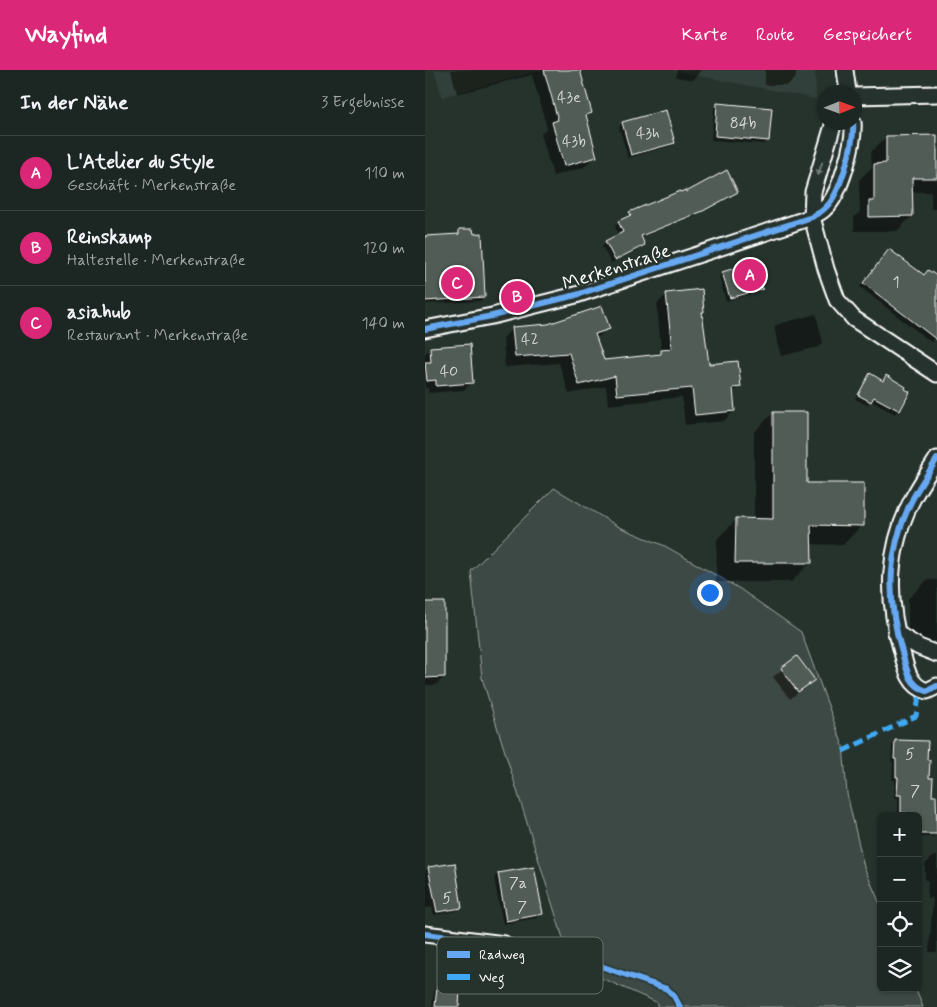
<!DOCTYPE html>
<html lang="de">
<head>
<meta charset="utf-8">
<style>
  :root { --surface:#1c2622; --page:#252e2a; --text:#f1f3f6; --muted:#a0a5a5; --line:#3a4340; --accent:#db2777 }
  body { margin:0; font-family:Mynerve,sans-serif; background:var(--page); color:var(--text) }
  .controls { position:absolute; right:15px; bottom:15px; display:grid; overflow:hidden; border-radius:8px; box-shadow:0 1px 4px #0004 }
  .controls button { width:45px; height:45px; display:grid; place-items:center; padding:0; border:0; border-bottom:1px solid var(--line); background:var(--surface); color:var(--text); font:25px sans-serif }
  .compass { position:absolute; left:392px; top:15px; width:45px; height:45px; border-radius:50%; background:var(--surface); box-shadow:0 1px 4px #0004; rotate:89deg }
  .you { position:absolute; left:284px; top:522px; width:18px; height:18px; margin:-12px; border:4px solid #fff; border-radius:50%; background:#1a73e8; box-shadow:0 0 0 8px #1a73e833 }
  .badge { display:grid; place-items:center; width:32px; height:32px; border-radius:50%; background:var(--accent); color:#fff; font-size:16px; font-weight:700 }
  .pin { position:absolute; translate:-50% -50%; border:2px solid #fff; box-shadow:0 1px 5px #0006 }
  .list { margin:0; padding:0; list-style:none }
  h2 { display:flex; justify-content:space-between; align-items:center; height:65px; margin:0; padding:0 20px; font-size:21px }
  h2 small { font-size:16px; font-weight:400; color:var(--muted) }
  .list li { display:grid; grid-template-columns:32px 1fr auto; gap:15px; align-items:center; box-sizing:border-box; height:75px; padding:0 20px; border-top:1px solid var(--line) }
  .list b { display:block; font-size:19px; white-space:nowrap }
  .list p { margin:0; font-size:16px; white-space:nowrap; color:var(--muted) }
  .list em { font-size:16px; font-style:normal; color:var(--muted) }
  .icon { flex:none; width:28px; height:28px; fill:none; stroke:currentColor; stroke-width:2; stroke-linecap:round; stroke-linejoin:round }
  .map { position:relative; flex:none; width:512px; height:937px; overflow:hidden }
  header { display:flex; align-items:center; gap:30px; box-sizing:border-box; height:70px; padding:0 25px; background:var(--accent); color:#fff }
  header strong { font-size:24px }
  nav { display:flex; gap:28px; margin-inline-start:auto; font-size:18px }
  main { display:flex }
  aside { flex:1; background:var(--surface) }
  .map>svg:first-child { display:block }
  .built { fill:#333f3a }
  .green { fill:#3e4944; stroke:#9ea4a2 }
  .shadow { fill:#0007 }
  .building { fill:#515c57; stroke:#fff }
  .lines { fill:none; stroke-linecap:round; stroke-linejoin:round }
  .street-casing { stroke:#fff; stroke-width:19 }
  .street { stroke:#26332d; stroke-width:15 }
  .quiet { stroke:#3fa9f5; stroke-width:5; stroke-dasharray:10 5; stroke-linecap:butt }
  .cycleway-casing { stroke:#26332d; stroke-width:9 }
  .cycleway { stroke:#66a8f1; stroke-width:6 }
  .oneway { fill:#727a76 }
  .labels { text-anchor:middle; stroke-width:4.5; stroke-linejoin:round; paint-order:stroke }
  .number-label { font-size:16px; fill:#d4d6d5 }
  .street-label { font-size:19px; fill:#fff; stroke:#26332d }
  .key { fill:#26332d; stroke:#67706c; stroke-width:1 }
  .key-label { font-size:14px; fill:#fff }
</style>
</head>
<body>
<header>
<strong>Wayfind</strong>
<nav><a>Karte</a><a>Route</a><a>Gespeichert</a></nav>
</header>
<main>
<aside>
<h2>In der Nähe<small>3 Ergebnisse</small></h2>
<ul class="list">
<li><span class="badge">A</span><div><b>L'Atelier du Style</b><p>Geschäft · Merkenstraße</p></div><em>110 m</em></li>
<li><span class="badge">B</span><div><b>Reinskamp</b><p>Haltestelle · Merkenstraße</p></div><em>120 m</em></li>
<li><span class="badge">C</span><div><b>asiahub</b><p>Restaurant · Merkenstraße</p></div><em>140 m</em></li>
</ul>
</aside>
<div class="map">
<svg width="512" height="937" viewBox="0 0 512 937">
  <rect width="100%" height="100%" fill="#26332d"/>
  <filter id="ink" filterUnits="userSpaceOnUse"><feTurbulence type="fractalNoise" baseFrequency=".02" numOctaves="2"/><feDisplacementMap in="SourceGraphic" scale="10" xChannelSelector="R" yChannelSelector="G"/><feConvolveMatrix kernelMatrix="1 2 1 2 8 2 1 2 1" color-interpolation-filters="sRGB"/></filter>
  <g filter="url(#ink)">
    <path class="built" d="M 9,0 L 118,0 L 17,27 Z
      M 245,0 L 390,0 L 391,29 Z"/>
    <path class="green" d="M 129,418 L 194,457 L 240,476 L 315,519 L 376,562 L 418,676 L 422,724 L 439,797 L 456,836 L 456,918 L 490,918 L 498,937 L 233,937 L 231,932 L 140,892 L 141,878 L 57,608 L 46,501 Z"/>
    <path class="shadow" d="M 26,0 L 153,0 L 166,43 L 160,48 L 170,86 L 159,97 L 128,106 L 116,64 L 122,58 L 107,5 L 32,24 Z
      M 252,0 L 276,0 L 268,10 L 251,7 Z
      M 340,0 L 371,0 L 371,7 L 363,15 L 340,15 Z
      M 293,34 L 343,70 L 339,74 L 286,70 L 289,38 Z
      M 198,53 L 248,73 L 245,76 L 203,88 L 194,57 Z
      M 512,66 L 512,139 L 506,139 L 506,122 L 486,122 L 487,146 L 472,161 L 429,161 L 429,147 L 435,142 L 434,110 L 447,97 L 446,82 L 461,67 Z
      M 311,122 L 308,125 L 272,144 L 215,168 L 219,175 L 215,179 L 186,193 L 177,176 L 181,172 L 194,166 L 190,156 L 202,148 L 205,143 L 261,124 Z
      M 35,161 L 59,227 L 55,231 L 0,234 L 0,167 L 30,165 Z
      M 461,184 L 498,206 L 508,205 L 512,200 L 512,265 L 506,272 L 435,217 Z
      M 298,203 L 336,218 L 333,222 L 301,231 L 294,207 Z
      M 242,224 L 278,242 L 276,244 L 283,296 L 314,316 L 307,324 L 309,341 L 299,351 L 260,355 L 257,327 L 183,335 L 181,316 L 144,324 L 134,293 L 80,297 L 78,268 L 88,258 L 183,258 L 171,269 L 178,291 L 232,285 L 236,281 L 232,234 Z
      M 391,244 L 398,273 L 394,277 L 356,286 L 349,257 L 353,254 Z
      M 5,278 L 47,312 L 39,320 L 3,323 L 3,318 L 0,318 L 0,284 Z
      M 445,305 L 457,311 L 461,307 L 484,323 L 470,344 L 446,331 L 442,335 L 430,329 Z
      M 348,343 L 381,414 L 437,455 L 418,475 L 385,474 L 385,493 L 366,512 L 291,512 L 292,469 L 311,450 L 329,450 L 329,362 Z
      M 502,510 L 512,510 L 512,571 L 483,571 L 483,529 Z
      M 0,534 L 18,534 L 19,607 L 11,615 L 0,615 Z
      M 371,588 L 388,610 L 365,629 L 348,607 Z
      M 471,671 L 501,691 L 509,745 L 512,745 L 512,764 L 508,767 L 493,767 L 493,746 L 473,746 L 473,728 L 469,728 L 470,710 L 467,710 L 468,692 L 466,692 L 467,675 Z
      M 509,786 L 512,786 L 512,882 L 504,882 L 508,828 L 502,828 L 503,811 L 500,810 L 500,794 Z
      M 4,798 L 36,837 L 32,841 L 9,845 L 7,837 L 0,838 L 0,801 Z
      M 108,798 L 116,844 L 112,848 L 78,854 L 69,808 L 73,804 Z
      M 12,917 L 31,937 L 7,937 L 9,921 Z"/>
    <path class="building" d="M 119,0 L 155,0 L 167,43 L 161,45 L 172,87 L 139,96 L 127,52 L 133,50 Z
      M 292,33 L 347,38 L 344,71 L 290,66 Z
      M 241,40 L 250,73 L 206,85 L 197,52 Z
      M 512,65 L 512,108 L 487,108 L 488,146 L 444,147 L 444,131 L 449,131 L 449,94 L 461,93 L 461,66 Z
      M 302,100 L 313,122 L 278,141 L 216,166 L 220,175 L 190,190 L 180,171 L 198,162 L 193,151 L 206,145 L 204,142 L 255,121 L 255,122 L 261,120 L 261,122 Z
      M 34,159 L 48,159 L 49,164 L 57,163 L 60,227 L 0,231 L 0,166 L 34,164 Z
      M 464,179 L 499,205 L 503,200 L 512,206 L 512,270 L 438,213 Z
      M 330,192 L 338,219 L 305,228 L 297,202 Z
      M 277,219 L 279,242 L 277,242 L 284,294 L 313,291 L 316,317 L 308,318 L 310,341 L 270,345 L 267,318 L 192,325 L 190,306 L 154,315 L 144,283 L 90,287 L 87,257 L 123,254 L 177,236 L 185,259 L 170,264 L 179,290 L 236,284 L 236,280 L 247,279 L 241,223 Z
      M 45,274 L 48,313 L 11,316 L 11,310 L 2,311 L 0,292 L 6,292 L 5,277 Z
      M 445,303 L 458,311 L 461,305 L 481,317 L 480,319 L 485,322 L 475,341 L 449,327 L 446,332 L 433,325 Z
      M 348,342 L 382,342 L 382,413 L 439,413 L 439,456 L 386,455 L 387,493 L 310,493 L 311,448 L 348,449 Z
      M 1,532 L 20,532 L 20,607 L 0,608 L 0,535 Z
      M 372,586 L 390,610 L 373,622 L 356,598 Z
      M 470,670 L 503,671 L 502,690 L 505,690 L 504,708 L 508,708 L 507,726 L 511,726 L 512,764 L 493,764 L 493,746 L 482,746 L 482,743 L 476,743 L 476,725 L 472,725 L 473,707 L 471,707 L 471,689 L 469,689 Z
      M 30,793 L 37,838 L 12,842 L 3,797 Z
      M 109,797 L 118,844 L 81,851 L 73,803 Z
      M 12,916 L 35,917 L 34,937 L 10,937 Z"/>
    <g class="lines">
      <defs>
        <path id="street" d="M 420,0 L 423,22
          M 430,26 L 512,24
          M 409,52 L 388,122 L 387,147 L 401,199 L 412,230 L 429,249 L 512,304
          M 0,259 L 67,246 L 151,225 L 387,147 C 391,144 397,142 400,138 C 415,126 430,71 428,52
          M 512,389 C 504,402 495,415 488,428 C 462,479 461,528 477,582 C 481,598 484,616 502,621 L 512,616
          M 471,563 L 494,577 L 512,584
          M 0,864 L 79,874 L 107,895"/>
      </defs>
      <use href="#street" class="street-casing"/>
      <use href="#street" class="street"/>
      <path class="quiet" d="M 418,681 L 491,646 L 495,619"/>
      <defs>
        <path id="cycleway" d="M 0,259 L 67,246 L 151,225 L 387,147 C 391,144 397,142 400,138 C 415,126 430,71 428,52
          M 512,389 C 504,402 495,415 488,428 C 462,479 461,528 477,582 C 481,598 484,616 502,621 L 512,616
          M 0,864 L 79,874 L 107,895 L 141,884 L 242,919 L 249,926 L 255,937"/>
      </defs>
      <use href="#cycleway" class="cycleway-casing"/>
      <use href="#cycleway" class="cycleway"/>
    </g>
    <defs><path id="oneway-solid" d="M-6-.8H1V-3.2L6.5 0L1 3.2V.8H-6Z" transform="scale(1.25)"/></defs>
    <use class="oneway" href="#oneway-solid" transform="translate(395 99) rotate(108)"/>
  </g>
  <g class="labels">
    <g class="number-label">
      <text x="144" y="32">43e</text>
      <text x="318" y="58">84b</text>
      <text x="223" y="68">43h</text>
      <text x="149" y="76">43b</text>
      <text x="471" y="217">1</text>
      <text x="105" y="274">42</text>
      <text x="24" y="306">40</text>
      <text x="485" y="689">5</text>
      <text x="490" y="726">7</text>
      <text x="93" y="818">7a</text>
      <text x="22" y="833">5</text>
      <text x="97" y="842">7</text>
    </g>
    <g class="street-label">
      <text transform="translate(191 196) rotate(-18)" y="7">Merkenstraße</text>
    </g>
  </g>
  <rect x="12" y="867" width="166" height="57" rx="8" class="key"/>
  <rect x="22" y="881" width="23" height="7" fill="#66a8f1"/>
  <rect x="22" y="904" width="23" height="6" fill="#3fa9f5"/>
  <g class="key-label">
    <text x="54" y="889">Radweg</text>
    <text x="54" y="912">Weg</text>
  </g>
</svg>
<div class="controls">
<button>+</button>
<button>−</button>
<button><svg class="icon" aria-label="locate" viewBox="0 0 24 24"><circle cx="12" cy="12" r="6"/><path d="M12 2v4M12 18v4M2 12h4M18 12h4"/></svg></button>
<button><svg class="icon" aria-label="layers" viewBox="0 0 24 24"><path d="M12 4l9 5-9 5-9-5zM3 14l9 5 9-5"/></svg></button>
</div>
<svg class="compass" viewBox="-18 -18 36 36"><path d="M0-13l5 13h-10z" fill="#e53935"/><path d="M0 13l5-13h-10z" fill="#a0a5a5"/></svg>
<div class="you"></div>
<div class="pin badge" style="left:325px;top:205px">A</div>
<div class="pin badge" style="left:92px;top:227px">B</div>
<div class="pin badge" style="left:32px;top:213px">C</div>
</div>
</main>
</body>
</html>
